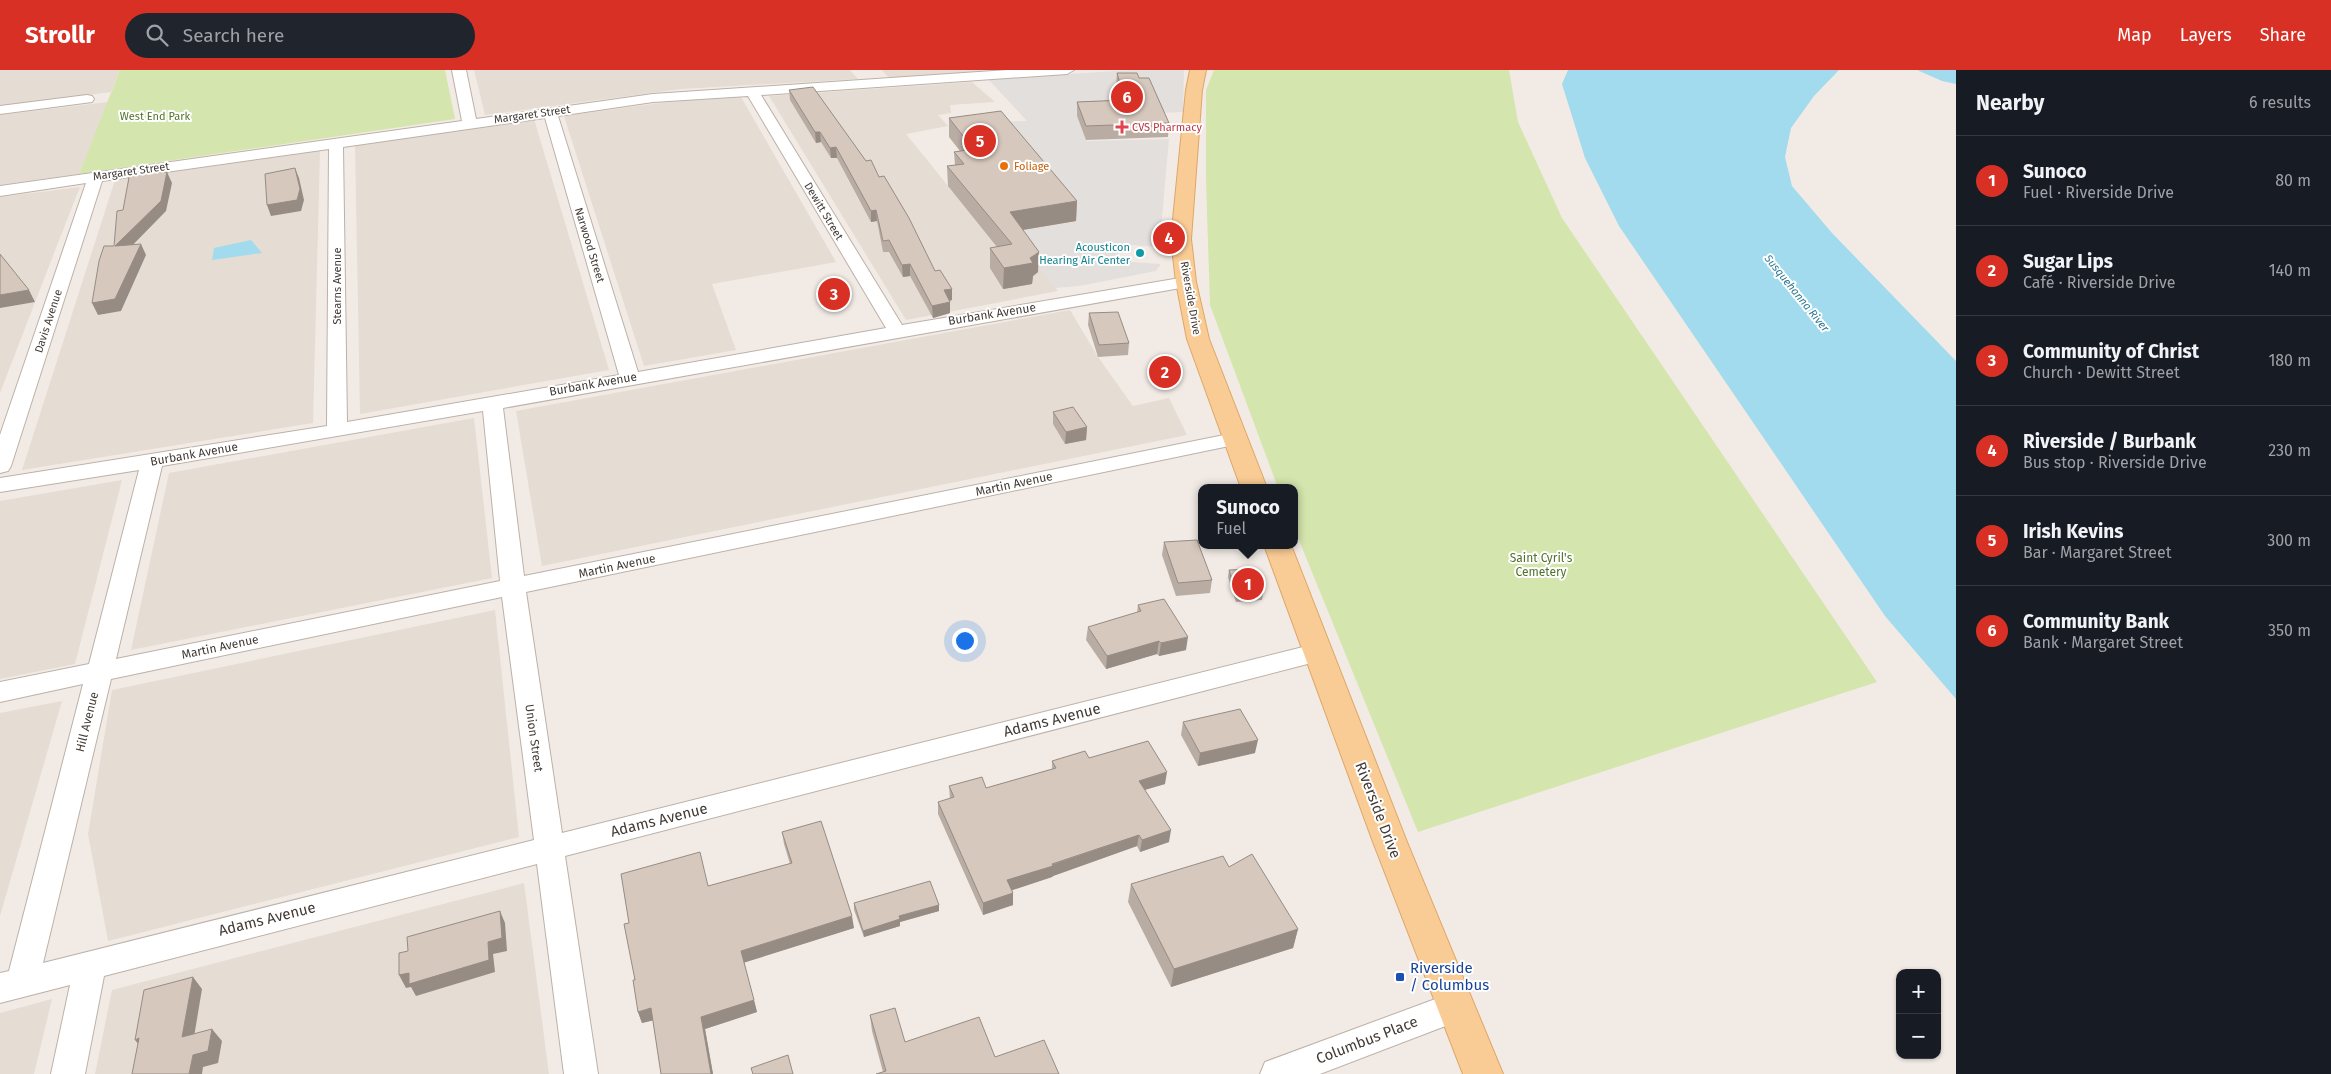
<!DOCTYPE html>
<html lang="en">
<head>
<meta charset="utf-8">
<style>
  :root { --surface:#171b24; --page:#20242c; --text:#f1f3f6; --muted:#9ea1a6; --line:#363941; --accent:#d93025 }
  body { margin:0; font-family:"Fira Sans",sans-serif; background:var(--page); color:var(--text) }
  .controls { position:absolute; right:15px; bottom:15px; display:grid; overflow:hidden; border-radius:10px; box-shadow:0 1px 4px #0004 }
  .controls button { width:45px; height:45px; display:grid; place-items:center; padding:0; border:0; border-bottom:1px solid var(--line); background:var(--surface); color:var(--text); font:25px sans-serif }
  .you { position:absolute; left:964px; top:570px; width:18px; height:18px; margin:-12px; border:4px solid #fff; border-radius:50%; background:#1a73e8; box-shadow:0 0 0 8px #1a73e833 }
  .badge { display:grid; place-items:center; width:32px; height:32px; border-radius:50%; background:var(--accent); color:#fff; font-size:16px; font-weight:700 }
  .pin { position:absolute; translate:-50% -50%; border:2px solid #fff; box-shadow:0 1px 5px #0006 }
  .popup { position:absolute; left:1198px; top:414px; width:100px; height:65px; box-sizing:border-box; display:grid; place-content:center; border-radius:10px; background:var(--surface); filter:drop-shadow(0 1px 4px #0005); font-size:16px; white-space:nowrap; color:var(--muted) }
  .popup b { font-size:19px; color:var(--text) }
  .popup::after { content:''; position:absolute; left:50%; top:100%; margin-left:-10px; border:10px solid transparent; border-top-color:var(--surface) }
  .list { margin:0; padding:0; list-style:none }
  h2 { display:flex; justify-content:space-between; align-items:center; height:65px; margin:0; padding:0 20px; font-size:21px }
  h2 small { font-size:16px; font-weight:400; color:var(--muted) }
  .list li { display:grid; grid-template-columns:32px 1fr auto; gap:15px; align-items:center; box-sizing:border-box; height:90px; padding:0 20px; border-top:1px solid var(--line) }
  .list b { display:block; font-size:19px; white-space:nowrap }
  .list p { margin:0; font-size:16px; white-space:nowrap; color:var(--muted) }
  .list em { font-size:16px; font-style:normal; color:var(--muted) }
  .icon { flex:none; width:28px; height:28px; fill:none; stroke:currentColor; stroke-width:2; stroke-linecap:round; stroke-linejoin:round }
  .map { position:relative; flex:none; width:1956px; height:1004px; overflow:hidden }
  header { display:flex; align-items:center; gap:30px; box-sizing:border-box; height:70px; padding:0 25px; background:var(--accent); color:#fff }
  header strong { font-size:24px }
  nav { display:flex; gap:28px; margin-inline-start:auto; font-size:18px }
  .search { width:350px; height:45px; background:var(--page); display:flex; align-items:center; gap:12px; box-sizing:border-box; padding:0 18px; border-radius:28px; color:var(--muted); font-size:19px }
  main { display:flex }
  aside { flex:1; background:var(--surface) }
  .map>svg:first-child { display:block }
  .residential { fill:#e5dcd3 }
  .green { fill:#d5e5ae }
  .parking { fill:#e2dfdd }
  .water { fill:#a2dbed }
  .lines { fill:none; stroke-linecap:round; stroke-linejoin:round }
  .street-casing { stroke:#bcb1a8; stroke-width:2 }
  .primary-casing { stroke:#dea666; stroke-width:2 }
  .street { fill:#fff; fill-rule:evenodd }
  .primary { fill:#facc95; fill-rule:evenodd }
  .wall { fill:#b8aca3 }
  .shaded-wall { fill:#968c84 }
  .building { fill:#d6c8bd; stroke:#968c84 }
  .health-dot { fill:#e0444e; stroke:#fff; stroke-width:2 }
  .food-dot { fill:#e8710a; stroke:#fff; stroke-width:2 }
  .culture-dot { fill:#0f9aa8; stroke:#fff; stroke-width:2 }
  .transit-dot { fill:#1a4fb4; stroke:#fff; stroke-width:2 }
  .labels { text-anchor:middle; stroke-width:4; stroke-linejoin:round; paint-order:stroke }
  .far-street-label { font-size:11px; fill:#433b35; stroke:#fff }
  .far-park-label { font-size:11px; fill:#52722b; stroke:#fff }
  .far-health-label { font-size:11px; fill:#be3a42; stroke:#fff; text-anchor:start }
  .far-food-label { font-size:11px; fill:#c56008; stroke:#fff; text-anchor:start }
  .far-culture-label { font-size:11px; fill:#0d838f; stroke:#fff; text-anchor:end }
  .far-water-label { font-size:11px; font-style:italic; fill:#2d7a94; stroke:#fff }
  .street-label { font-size:12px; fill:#433b35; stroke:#fff }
  .park-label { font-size:12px; fill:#52722b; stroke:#fff }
  .near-street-label { font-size:15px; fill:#433b35; stroke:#fff }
  .near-transit-label { font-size:15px; fill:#164399; stroke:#fff; text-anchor:start }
</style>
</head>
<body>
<header>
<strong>Strollr</strong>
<div class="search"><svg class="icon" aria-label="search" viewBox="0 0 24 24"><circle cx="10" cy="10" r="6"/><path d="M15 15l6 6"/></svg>Search here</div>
<nav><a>Map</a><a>Layers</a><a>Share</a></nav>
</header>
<main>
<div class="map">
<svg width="1956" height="1004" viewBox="0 0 1956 1004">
  <rect width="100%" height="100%" fill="#f2ebe5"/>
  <path class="residential" d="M 0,0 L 120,0 L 111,22 L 0,36 Z
    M 474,0 L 850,0 L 858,9 L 681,19 L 485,45 Z
    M 882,0 L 1002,0 L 889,8 Z
    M 972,12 L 995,32 L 950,35 L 951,43 L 938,45 L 948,56 L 906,64 L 996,175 L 1018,171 L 1058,221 L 906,250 L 769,26 Z
    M 741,27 L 836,192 L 712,214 L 736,280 L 644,296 L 564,46 L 667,32 Z
    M 108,32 L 79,104 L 0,115 L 0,45 Z
    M 534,49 L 609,300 L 360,344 L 355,76 Z
    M 320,81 L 313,353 L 22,400 L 115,110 Z
    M 80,117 L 56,178 L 0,323 L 0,127 Z
    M 1070,240 L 1098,287 L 1133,336 L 1169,328 L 1187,365 L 542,496 L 516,341 Z
    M 474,348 L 492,508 L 131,580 L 169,403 Z
    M 122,410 L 75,594 L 0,609 L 0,431 Z
    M 495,540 L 519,767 L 108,871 L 88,764 L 112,620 Z
    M 62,631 L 0,846 L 0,643 Z
    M 524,813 L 549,1004 L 95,1004 L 112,920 Z
    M 52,929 L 34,1004 L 0,1004 L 0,943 Z"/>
  <path class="green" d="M 120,0 L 445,0 L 455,49 L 79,104 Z
    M 1214,0 L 1509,0 L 1518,52 L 1562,148 L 1877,612 L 1418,762 L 1294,458 L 1294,418 L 1278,418 L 1210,235 L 1206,110 L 1206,20 Z"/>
  <path class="parking" d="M 1132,0 L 1184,0 L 1183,42 L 1077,46 L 1087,71 L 1169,69 L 1162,147 L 1162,177 L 1131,175 L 1131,179 L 1119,179 L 1118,186 L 1131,187 L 1131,192 L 1161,194 L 1156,201 L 1079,216 L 1055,218 L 1018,171 L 988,166 L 1075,151 L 995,52 L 1027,51 L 988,9 Z"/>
  <path class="water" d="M 1568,0 L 1839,0 L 1814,26 L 1791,58 L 1785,87 L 1792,116 L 1832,163 L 1956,291 L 1956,629 L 1885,546 L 1619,156 L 1585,88 L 1562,14 Z
    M 1917,0 L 1956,0 L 1956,14 L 1942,11 Z
    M 251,170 L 262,183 L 212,190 L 214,178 Z"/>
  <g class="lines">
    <defs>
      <path id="street" d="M 452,0 L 466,0 L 476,49 L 653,24 L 1008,0 L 1074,0 L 1067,4 L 761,25 L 902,255 L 1186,207 L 1192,208 L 1195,212 L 1192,216 L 1186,217 L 503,338 L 524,506 L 1234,363 L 1241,365 L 1244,369 L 1241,373 L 1234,375 L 526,522 L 562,763 L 1319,573 L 1328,576 L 1332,582 L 1328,588 L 1319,591 L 565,786 L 598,1004 L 564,1004 L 537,794 L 104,906 L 85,1004 L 51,1004 L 70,915 L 0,933 L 0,903 L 9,901 L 83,614 L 0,632 L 0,612 L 89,594 L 139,400 L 0,422 L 0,408 L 327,356 L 329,79 L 102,111 L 11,396 L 8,401 L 0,403 L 0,365 L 86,113 L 0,126 L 0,116 L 462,51 ZM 748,26 L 886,258 L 638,302 L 558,46 L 653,32 ZM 545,48 L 619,305 L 347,352 L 343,77 ZM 483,341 L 500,511 L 116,589 L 162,396 ZM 502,527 L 534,770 L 43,893 L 111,609 Z
        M 87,25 L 92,26 L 94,29 L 92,32 L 0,44 L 0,36 Z
        M 1457,921 L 1469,925 L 1473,936 L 1469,947 L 1320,1004 L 1260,1004 L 1265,992 Z"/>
      <path id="primary" d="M 1190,0 L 1206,0 L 1202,20 L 1191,169 L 1196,212 L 1209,269 L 1267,418 L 1241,418 L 1187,269 L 1176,212 L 1171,169 L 1186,20 Z
        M 1264,475 L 1291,475 L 1407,772 L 1503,1004 L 1463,1004 L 1373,772 Z"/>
    </defs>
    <use href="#street" class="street-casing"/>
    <use href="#primary" class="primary-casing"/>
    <use href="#street" class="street"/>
    <use href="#primary" class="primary"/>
  </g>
  <path class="wall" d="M 1117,3 L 1139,8 L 1169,53 L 1168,67 L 1086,70 L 1077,46 L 1077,32 L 1120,30 L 1116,17 Z
    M 789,20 L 866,91 L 879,107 L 952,230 L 949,231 L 950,243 L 933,248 L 910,206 L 903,207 L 889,182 L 883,182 L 877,151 L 871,152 L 837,88 L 831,88 L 821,72 L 816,73 L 790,30 Z
    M 949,48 L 1077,131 L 1076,151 L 1023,160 L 1038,202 L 1033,206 L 1032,214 L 1003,219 L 990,198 L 990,178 L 997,177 L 948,116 L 947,96 L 955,95 L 954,82 L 960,81 L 949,67 Z
    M 1089,243 L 1129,273 L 1128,285 L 1098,287 L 1088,255 Z
    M 1053,342 L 1087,357 L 1086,370 L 1065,374 L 1053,354 Z
    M 1164,472 L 1212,510 L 1210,523 L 1176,526 L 1162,485 Z
    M 1229,500 L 1263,524 L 1262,530 L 1236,532 L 1228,507 Z
    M 1138,535 L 1186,580 L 1159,586 L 1157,584 L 1106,599 L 1086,570 L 1088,557 L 1137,543 Z
    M 1183,652 L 1255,683 L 1198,696 L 1181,665 Z
    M 1089,688 L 1165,714 L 1145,720 L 1169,772 L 1140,782 L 1137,776 L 1053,806 L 1052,807 L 1012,820 L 1013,835 L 983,845 L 938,744 L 938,732 L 950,729 L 949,716 L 986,718 L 1052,699 L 1052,691 Z
    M 782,762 L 854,858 L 744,892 L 757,942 L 705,959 L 713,1004 L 661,1004 L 653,950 L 642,953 L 638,942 L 629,853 L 708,816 L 790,794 L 784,774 Z
    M 1229,797 L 1298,859 L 1293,878 L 1171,917 L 1128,832 L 1131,814 Z
    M 854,833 L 939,835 L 939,841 L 900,852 L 900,856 L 864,867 L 854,840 Z
    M 870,945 L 905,972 L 995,987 L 1059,1004 L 883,1002 L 872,961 Z"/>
  <path class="shaded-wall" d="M 815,62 L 820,62 L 821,72 L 816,73 Z
    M 836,77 L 837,88 L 831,88 L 830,78 Z
    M 295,98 L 299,108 L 304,130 L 301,141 L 271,146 L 267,135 Z
    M 167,102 L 172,113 L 166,141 L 121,187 L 115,176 Z
    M 1077,131 L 1076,151 L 1010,162 L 1010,142 Z
    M 876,140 L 877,151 L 871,152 L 871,141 Z
    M 141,174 L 146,185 L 121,241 L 98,245 L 92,233 Z
    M 1039,182 L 1038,202 L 1033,206 L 1032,214 L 1003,219 L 1004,198 L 1030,188 Z
    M 910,194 L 910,206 L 903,207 L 902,195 Z
    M 952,219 L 952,230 L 944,232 L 944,220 Z
    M 29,220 L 35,232 L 0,238 L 0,225 Z
    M 950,232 L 950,243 L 933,248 L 932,236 Z
    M 1087,357 L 1086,370 L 1065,374 L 1066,362 Z
    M 1188,567 L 1186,580 L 1159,586 L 1161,573 Z
    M 1159,571 L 1157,584 L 1106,599 L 1107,586 Z
    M 1258,670 L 1255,683 L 1198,696 L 1200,683 Z
    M 1167,702 L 1165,714 L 1137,722 L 1139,711 Z
    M 1171,760 L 1169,772 L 1140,782 L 1142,770 Z
    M 1139,765 L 1137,776 L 1053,806 L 1052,807 L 1007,822 L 1007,810 Z
    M 1013,823 L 1013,835 L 983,845 L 983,833 Z
    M 939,835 L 939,841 L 900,852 L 900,856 L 864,867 L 863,861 L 899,846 Z
    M 500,841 L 505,853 L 507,881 L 493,884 L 495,902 L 416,926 L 411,917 L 406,918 L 399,905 L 488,872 Z
    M 852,846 L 854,858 L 743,893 L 741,881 Z
    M 1298,859 L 1293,878 L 1171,917 L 1174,899 Z
    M 193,907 L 202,919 L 192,979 L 182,967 Z
    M 754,930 L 757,942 L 705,959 L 713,1004 L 711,1004 L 701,947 Z
    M 651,938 L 655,950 L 642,953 L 638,942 Z
    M 212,959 L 222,971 L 218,993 L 203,997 L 202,1004 L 189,1004 L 193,985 Z
    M 139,968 L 145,982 L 135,970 Z"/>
  <path class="building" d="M 1117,3 L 1137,3 L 1139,8 L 1149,8 L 1169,53 L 1086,56 L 1077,32 L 1125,30 Z
    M 813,17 L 866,91 L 871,90 L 879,107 L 884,106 L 909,148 L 935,201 L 940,200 L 952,219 L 944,220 L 950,232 L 932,236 L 910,194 L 902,195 L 889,170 L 883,171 L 876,140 L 871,141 L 836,77 L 830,78 L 820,62 L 815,62 L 789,20 Z
    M 1001,41 L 1077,131 L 1010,142 L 1039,182 L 1030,188 L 1033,193 L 1004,198 L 990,178 L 1012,174 L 947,96 L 964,94 L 954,82 L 967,80 L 962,73 L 967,71 L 949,48 Z
    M 295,98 L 300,119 L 297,130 L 267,135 L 265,104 Z
    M 130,102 L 167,102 L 161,131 L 115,176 L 141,174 L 115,229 L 92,233 L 99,191 L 104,176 L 114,176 L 117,141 L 123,140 Z
    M 0,184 L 29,220 L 0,225 Z
    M 1118,242 L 1129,273 L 1099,275 L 1089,243 Z
    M 1073,337 L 1087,357 L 1066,362 L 1053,342 Z
    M 1197,470 L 1212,510 L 1178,513 L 1164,472 Z
    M 1255,499 L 1263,524 L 1237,525 L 1229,500 Z
    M 1164,529 L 1188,567 L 1161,573 L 1159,571 L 1107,586 L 1088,557 L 1141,541 L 1138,535 Z
    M 1240,639 L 1258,670 L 1200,683 L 1183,652 Z
    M 1148,671 L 1167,702 L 1139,711 L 1171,760 L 1142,770 L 1139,765 L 1052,794 L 1053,796 L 1007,810 L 1013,823 L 983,833 L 938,732 L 954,727 L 949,716 L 982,707 L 986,718 L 1056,698 L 1052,691 L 1085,681 L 1089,688 Z
    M 821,751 L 852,846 L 741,881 L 754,930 L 701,947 L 711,1004 L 661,1004 L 651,938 L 638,942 L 633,910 L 635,910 L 624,854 L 629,853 L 621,804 L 700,782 L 708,816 L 792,793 L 782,762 Z
    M 1252,784 L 1298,859 L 1174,899 L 1131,814 L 1223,786 L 1229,797 Z
    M 930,811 L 939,835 L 899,846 L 900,849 L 863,861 L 854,833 Z
    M 500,841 L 502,868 L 488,872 L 489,890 L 409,914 L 409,903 L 399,905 L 399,883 L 408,881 L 407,867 Z
    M 193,907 L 182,967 L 212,959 L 208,981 L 193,985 L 189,1004 L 132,1004 L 139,968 L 135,970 L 144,920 Z
    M 895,938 L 905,972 L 979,947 L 995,987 L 1044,970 L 1059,1004 L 876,1004 L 886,1001 L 870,945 Z
    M 788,985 L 793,1004 L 753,1004 L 751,998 Z"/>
  <path class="health-dot" d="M1119.5 49.5h5v5h5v5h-5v5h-5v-5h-5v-5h5z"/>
  <circle class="food-dot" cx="1004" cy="96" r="5"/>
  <circle class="culture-dot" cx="1140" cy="183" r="5"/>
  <rect class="transit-dot" x="1395" y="902" width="10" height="10" rx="2.5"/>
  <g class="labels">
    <g class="far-street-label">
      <text transform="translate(532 44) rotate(-8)" y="4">Margaret Street</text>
      <text transform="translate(131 101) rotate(-8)" y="4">Margaret Street</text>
      <text transform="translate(824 141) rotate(59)" y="4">Dewitt Street</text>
      <text transform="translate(590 175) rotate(73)" y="4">Narwood Street</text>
      <text transform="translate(337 216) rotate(-90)" y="4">Stearns Avenue</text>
      <text transform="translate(1191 228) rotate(80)" y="4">Riverside Drive</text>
      <text transform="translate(48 251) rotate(-72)" y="4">Davis Avenue</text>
    </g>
    <g class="far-park-label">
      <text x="155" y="50">West End Park</text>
    </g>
    <g class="far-health-label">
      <text x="1132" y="61">CVS Pharmacy</text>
    </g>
    <g class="far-food-label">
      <text x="1014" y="100">Foliage</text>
    </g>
    <g class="far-culture-label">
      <text x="1130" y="181">Acousticon<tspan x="1130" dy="13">Hearing Air Center</tspan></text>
    </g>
    <g class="far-water-label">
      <text transform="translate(1797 223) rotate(51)" y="4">Susquehanna River</text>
    </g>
    <g class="street-label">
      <text transform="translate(992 244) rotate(-9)" y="4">Burbank Avenue</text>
      <text transform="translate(593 314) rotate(-10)" y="4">Burbank Avenue</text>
      <text transform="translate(194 384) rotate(-10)" y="4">Burbank Avenue</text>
      <text transform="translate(1014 414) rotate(-12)" y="4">Martin Avenue</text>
      <text transform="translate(617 496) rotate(-12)" y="4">Martin Avenue</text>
      <text transform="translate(220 577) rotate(-12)" y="4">Martin Avenue</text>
      <text transform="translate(87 652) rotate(-76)" y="4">Hill Avenue</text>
      <text transform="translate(534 668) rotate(82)" y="4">Union Street</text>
    </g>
    <g class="park-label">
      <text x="1541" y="492">Saint Cyril's<tspan x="1541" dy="14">Cemetery</tspan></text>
    </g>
    <g class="near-street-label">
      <text transform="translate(1052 650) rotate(-14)" y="5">Adams Avenue</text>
      <text transform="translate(1378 740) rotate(69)" y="5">Riverside Drive</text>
      <text transform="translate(659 750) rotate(-14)" y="5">Adams Avenue</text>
      <text transform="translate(267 849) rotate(-14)" y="5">Adams Avenue</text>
      <text transform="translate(1367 970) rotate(-21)" y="5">Columbus Place</text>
    </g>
    <g class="near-transit-label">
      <text x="1410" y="903">Riverside<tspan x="1410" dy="17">/ Columbus</tspan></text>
    </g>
  </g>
</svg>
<div class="controls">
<button>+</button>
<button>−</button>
</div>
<div class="you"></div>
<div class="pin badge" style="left:1248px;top:514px">1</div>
<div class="popup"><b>Sunoco</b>Fuel</div>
<div class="pin badge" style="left:1165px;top:302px">2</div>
<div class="pin badge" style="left:834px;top:224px">3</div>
<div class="pin badge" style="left:1169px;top:168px">4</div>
<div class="pin badge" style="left:980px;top:71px">5</div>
<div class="pin badge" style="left:1127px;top:27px">6</div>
</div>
<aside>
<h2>Nearby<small>6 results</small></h2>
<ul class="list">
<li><span class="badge">1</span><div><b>Sunoco</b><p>Fuel · Riverside Drive</p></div><em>80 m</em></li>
<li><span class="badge">2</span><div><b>Sugar Lips</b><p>Café · Riverside Drive</p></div><em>140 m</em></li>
<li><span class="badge">3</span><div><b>Community of Christ</b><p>Church · Dewitt Street</p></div><em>180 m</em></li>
<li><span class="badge">4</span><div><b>Riverside / Burbank</b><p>Bus stop · Riverside Drive</p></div><em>230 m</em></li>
<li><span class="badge">5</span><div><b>Irish Kevins</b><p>Bar · Margaret Street</p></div><em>300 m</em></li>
<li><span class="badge">6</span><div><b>Community Bank</b><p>Bank · Margaret Street</p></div><em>350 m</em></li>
</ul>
</aside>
</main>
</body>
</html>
